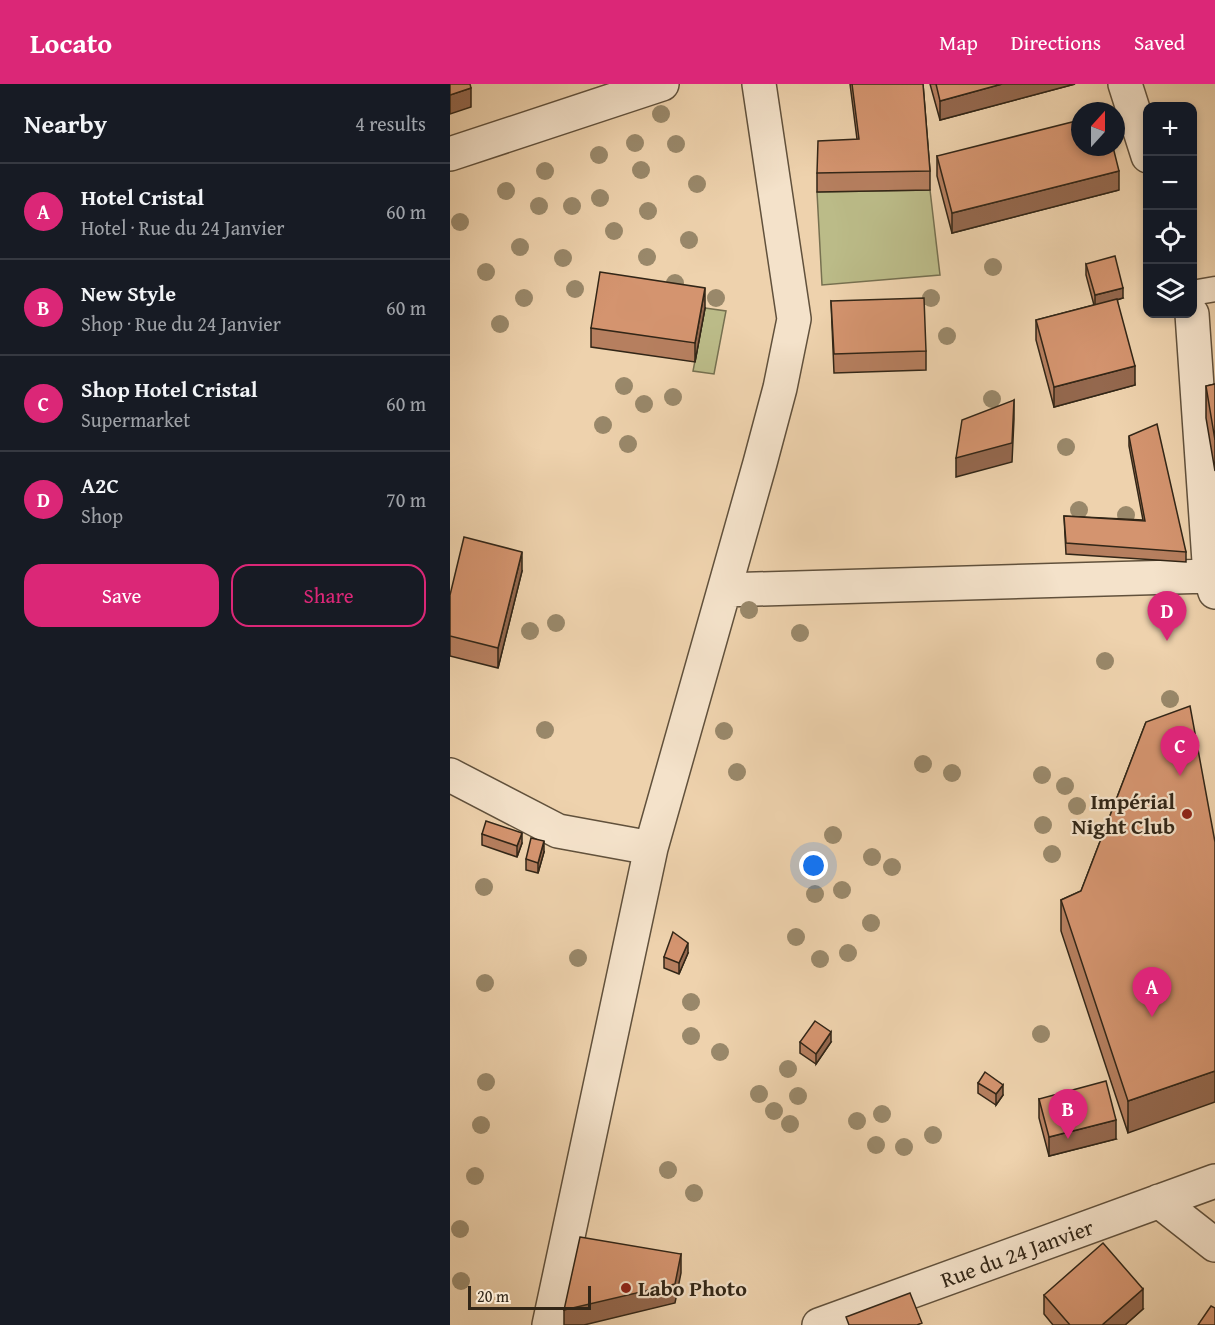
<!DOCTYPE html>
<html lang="en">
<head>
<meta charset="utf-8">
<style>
  :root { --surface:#171b24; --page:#242831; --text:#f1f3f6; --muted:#9ea1a6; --line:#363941; --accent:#db2777 }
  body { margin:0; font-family:"Gentium Book Plus",serif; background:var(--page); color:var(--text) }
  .controls { position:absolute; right:18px; top:18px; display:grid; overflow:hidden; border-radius:12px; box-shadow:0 3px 9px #0003 }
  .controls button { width:54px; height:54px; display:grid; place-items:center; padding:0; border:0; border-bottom:2px solid var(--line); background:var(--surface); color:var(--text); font:30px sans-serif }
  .compass { position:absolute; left:621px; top:18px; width:54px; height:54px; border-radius:50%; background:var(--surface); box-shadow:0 3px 9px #0003; rotate:21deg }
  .scale { position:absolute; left:18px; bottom:15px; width:123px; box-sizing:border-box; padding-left:6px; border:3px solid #322617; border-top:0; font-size:16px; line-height:21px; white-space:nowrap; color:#322617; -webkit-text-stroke:4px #f4e2ca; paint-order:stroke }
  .you { position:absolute; left:364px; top:782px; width:21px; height:21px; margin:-15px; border:4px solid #fff; border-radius:50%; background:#1a73e8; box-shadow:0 0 0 9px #1a73e833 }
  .badge { display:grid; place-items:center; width:39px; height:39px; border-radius:50%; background:var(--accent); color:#fff; font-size:20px; font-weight:700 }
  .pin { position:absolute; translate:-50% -50px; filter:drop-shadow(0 2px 3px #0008) }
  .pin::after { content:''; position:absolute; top:32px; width:21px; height:18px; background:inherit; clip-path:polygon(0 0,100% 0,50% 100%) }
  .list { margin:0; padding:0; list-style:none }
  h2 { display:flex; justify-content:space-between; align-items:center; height:78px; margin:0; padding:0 24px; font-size:26px }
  h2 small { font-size:20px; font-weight:400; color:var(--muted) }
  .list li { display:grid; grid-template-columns:39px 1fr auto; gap:18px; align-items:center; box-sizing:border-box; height:96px; padding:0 24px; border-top:2px solid var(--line) }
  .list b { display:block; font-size:22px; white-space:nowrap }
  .list p { margin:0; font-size:20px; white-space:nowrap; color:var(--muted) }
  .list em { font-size:20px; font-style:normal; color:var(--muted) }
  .actions { display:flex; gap:12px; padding:18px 24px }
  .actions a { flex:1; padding:14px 0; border:2px solid var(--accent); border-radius:18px; text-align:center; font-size:21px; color:var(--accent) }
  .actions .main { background:var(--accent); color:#fff }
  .icon { flex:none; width:33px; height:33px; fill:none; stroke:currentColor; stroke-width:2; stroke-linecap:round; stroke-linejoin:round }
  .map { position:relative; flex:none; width:765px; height:1241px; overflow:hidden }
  header { display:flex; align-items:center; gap:36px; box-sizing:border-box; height:84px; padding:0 30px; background:var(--accent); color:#fff }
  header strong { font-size:28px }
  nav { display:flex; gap:33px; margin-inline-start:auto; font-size:21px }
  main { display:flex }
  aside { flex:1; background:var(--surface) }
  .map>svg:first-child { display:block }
  .green { fill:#bb8; stroke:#767050; stroke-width:1.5 }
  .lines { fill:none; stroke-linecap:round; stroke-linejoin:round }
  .service-casing { stroke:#61513c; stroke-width:27 }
  .minor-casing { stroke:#61513c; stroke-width:36 }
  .service { stroke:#f4e2ca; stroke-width:24 }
  .minor { stroke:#f4e2ca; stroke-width:33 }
  .tree { fill:#99886a }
  .wall { fill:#b67f5f; stroke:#322617; stroke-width:1.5 }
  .shaded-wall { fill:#94684e; stroke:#322617; stroke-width:1.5 }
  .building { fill:#d4946f; stroke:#322617; stroke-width:1.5 }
  .poi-dot { fill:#8f2418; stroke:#f4e2ca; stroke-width:2 }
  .labels { text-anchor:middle; stroke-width:4.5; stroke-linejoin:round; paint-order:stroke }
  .poi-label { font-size:22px; font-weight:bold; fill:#322617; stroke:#f4e2ca; text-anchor:end }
  .street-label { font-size:22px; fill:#322617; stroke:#f4e2ca }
</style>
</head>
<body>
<header>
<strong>Locato</strong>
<nav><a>Map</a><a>Directions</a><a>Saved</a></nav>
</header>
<main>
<aside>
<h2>Nearby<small>4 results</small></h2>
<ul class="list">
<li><span class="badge">A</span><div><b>Hotel Cristal</b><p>Hotel · Rue du 24 Janvier</p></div><em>60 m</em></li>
<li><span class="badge">B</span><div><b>New Style</b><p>Shop · Rue du 24 Janvier</p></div><em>60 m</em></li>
<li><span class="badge">C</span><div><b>Shop Hotel Cristal</b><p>Supermarket</p></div><em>60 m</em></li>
<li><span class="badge">D</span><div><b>A2C</b><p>Shop</p></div><em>70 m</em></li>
</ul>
<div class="actions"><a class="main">Save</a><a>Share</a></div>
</aside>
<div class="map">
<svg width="765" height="1241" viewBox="0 0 765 1241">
  <rect width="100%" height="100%" fill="#eed2ad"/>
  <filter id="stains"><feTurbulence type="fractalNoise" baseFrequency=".00333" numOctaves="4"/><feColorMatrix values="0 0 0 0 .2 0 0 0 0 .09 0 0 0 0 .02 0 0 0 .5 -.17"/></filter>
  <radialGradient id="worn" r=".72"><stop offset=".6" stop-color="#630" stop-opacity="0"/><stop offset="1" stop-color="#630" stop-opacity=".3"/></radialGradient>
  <path class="green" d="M 480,106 L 490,191 L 372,201 L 367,108 Z
    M 255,224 L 276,227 L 264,290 L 243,287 Z"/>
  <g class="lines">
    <defs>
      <path id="service" d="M 742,209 L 765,205"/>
      <path id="minor" d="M 675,0 L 698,72
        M 0,70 L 212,0
        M 742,230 L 760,492 L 765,508
        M 274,506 L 760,492
        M 0,691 L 108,747 L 201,764
        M 709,1117 L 765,1161
        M 99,1241 L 201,764 L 310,379 L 330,304 L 344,235 L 309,0
        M 369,1241 L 765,1097"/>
    </defs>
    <use href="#service" class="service-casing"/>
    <use href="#minor" class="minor-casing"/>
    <use href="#service" class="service"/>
    <use href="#minor" class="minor"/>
  </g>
  <g class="tree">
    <circle cx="211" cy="30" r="9"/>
    <circle cx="185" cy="59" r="9"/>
    <circle cx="226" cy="60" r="9"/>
    <circle cx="149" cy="71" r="9"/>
    <circle cx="191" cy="86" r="9"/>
    <circle cx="95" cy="87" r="9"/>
    <circle cx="247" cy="100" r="9"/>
    <circle cx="56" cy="107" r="9"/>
    <circle cx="150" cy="114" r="9"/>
    <circle cx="89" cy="122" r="9"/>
    <circle cx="122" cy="122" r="9"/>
    <circle cx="198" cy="127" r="9"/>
    <circle cx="10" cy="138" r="9"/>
    <circle cx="164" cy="147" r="9"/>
    <circle cx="239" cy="156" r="9"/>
    <circle cx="70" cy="163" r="9"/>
    <circle cx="197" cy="173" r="9"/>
    <circle cx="113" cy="174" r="9"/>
    <circle cx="543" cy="183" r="9"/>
    <circle cx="36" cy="188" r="9"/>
    <circle cx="225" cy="199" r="9"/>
    <circle cx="125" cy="205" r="9"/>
    <circle cx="74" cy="214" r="9"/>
    <circle cx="266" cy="214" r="9"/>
    <circle cx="481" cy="214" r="9"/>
    <circle cx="50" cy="240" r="9"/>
    <circle cx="497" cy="252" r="9"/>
    <circle cx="174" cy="302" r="9"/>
    <circle cx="223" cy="313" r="9"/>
    <circle cx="542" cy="315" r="9"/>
    <circle cx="194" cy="320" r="9"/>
    <circle cx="153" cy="341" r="9"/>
    <circle cx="178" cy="360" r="9"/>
    <circle cx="616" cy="363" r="9"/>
    <circle cx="629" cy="426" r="9"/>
    <circle cx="676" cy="431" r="9"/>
    <circle cx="299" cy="526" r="9"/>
    <circle cx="106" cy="539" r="9"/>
    <circle cx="80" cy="547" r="9"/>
    <circle cx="350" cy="549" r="9"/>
    <circle cx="655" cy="577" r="9"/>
    <circle cx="720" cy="615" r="9"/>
    <circle cx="95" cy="646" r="9"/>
    <circle cx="274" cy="647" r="9"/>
    <circle cx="473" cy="680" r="9"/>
    <circle cx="287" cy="688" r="9"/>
    <circle cx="502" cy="689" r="9"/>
    <circle cx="592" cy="691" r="9"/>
    <circle cx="615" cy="702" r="9"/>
    <circle cx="627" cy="722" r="9"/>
    <circle cx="593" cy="741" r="9"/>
    <circle cx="383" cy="751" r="9"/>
    <circle cx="602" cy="770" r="9"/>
    <circle cx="422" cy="773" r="9"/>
    <circle cx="442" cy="783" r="9"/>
    <circle cx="34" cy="803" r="9"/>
    <circle cx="392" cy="806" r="9"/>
    <circle cx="365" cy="810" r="9"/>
    <circle cx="421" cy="839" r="9"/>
    <circle cx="346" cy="853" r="9"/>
    <circle cx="398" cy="869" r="9"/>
    <circle cx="128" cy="874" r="9"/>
    <circle cx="370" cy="875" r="9"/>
    <circle cx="35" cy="899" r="9"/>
    <circle cx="241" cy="918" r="9"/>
    <circle cx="591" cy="950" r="9"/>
    <circle cx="241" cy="952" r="9"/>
    <circle cx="270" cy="968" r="9"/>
    <circle cx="338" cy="985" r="9"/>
    <circle cx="36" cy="998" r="9"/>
    <circle cx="309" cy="1010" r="9"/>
    <circle cx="348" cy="1012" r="9"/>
    <circle cx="324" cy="1027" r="9"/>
    <circle cx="432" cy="1030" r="9"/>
    <circle cx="407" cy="1037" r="9"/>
    <circle cx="340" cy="1040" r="9"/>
    <circle cx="31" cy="1041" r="9"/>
    <circle cx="483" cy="1051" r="9"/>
    <circle cx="426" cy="1061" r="9"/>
    <circle cx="454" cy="1063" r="9"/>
    <circle cx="218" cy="1086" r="9"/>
    <circle cx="25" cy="1092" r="9"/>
    <circle cx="244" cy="1109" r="9"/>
    <circle cx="10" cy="1145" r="9"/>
    <circle cx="11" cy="1197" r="9"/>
  </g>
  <path class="wall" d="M 400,0 L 473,0 L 480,87 L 480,106 L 367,108 L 367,89 L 407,55 Z
    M 480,0 L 625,0 L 490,36 Z
    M 487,72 L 669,106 L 502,149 L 487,92 Z
    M 636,180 L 673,214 L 667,216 L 685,301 L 604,323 L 586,256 L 586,236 L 644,221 L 636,191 Z
    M 381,217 L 476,267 L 476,286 L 384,289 Z
    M 255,224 L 245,278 L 141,263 L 141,244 Z
    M 765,300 L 765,387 L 756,334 L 756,302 Z
    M 679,352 L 736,468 L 736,478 L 616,470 L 614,432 L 693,436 L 679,362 Z
    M 72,487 L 48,584 L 0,572 L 0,511 Z
    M 696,638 L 678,1049 L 611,847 L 611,816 L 631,807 Z
    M 32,750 L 72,759 L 67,773 L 32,761 Z
    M 94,768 L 88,789 L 76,786 L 76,775 Z
    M 238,869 L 229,890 L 214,884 L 214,873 Z
    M 350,958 L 381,958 L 366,980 L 350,969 Z
    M 528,999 L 553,1011 L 546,1021 L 528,1009 Z
    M 589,1015 L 666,1055 L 599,1072 L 589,1034 Z
    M 594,1211 L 693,1225 L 675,1241 L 603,1241 L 594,1230 Z"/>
  <path class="shaded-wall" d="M 552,0 L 625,0 L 490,36 L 490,17 Z
    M 21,4 L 21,23 L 0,30 L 0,11 Z
    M 669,87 L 669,106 L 502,149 L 502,129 Z
    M 255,204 L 255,224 L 245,278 L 245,259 Z
    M 673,204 L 673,214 L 645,222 L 645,211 Z
    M 685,282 L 685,301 L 604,323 L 604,303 Z
    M 564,316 L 564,335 L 562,378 L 506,393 L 506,374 Z
    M 72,468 L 72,487 L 48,584 L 48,564 Z
    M 72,749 L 72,759 L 67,773 L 67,762 Z
    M 94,757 L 94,768 L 88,789 L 88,779 Z
    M 238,859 L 238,869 L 229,890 L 229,879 Z
    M 381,948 L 381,958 L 366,980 L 366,970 Z
    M 765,987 L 765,1018 L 678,1049 L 678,1017 Z
    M 553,1001 L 553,1011 L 546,1021 L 546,1010 Z
    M 666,1036 L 666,1055 L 599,1072 L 599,1053 Z
    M 231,1170 L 231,1189 L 225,1219 L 134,1241 L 114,1241 L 114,1226 Z
    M 693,1205 L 693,1225 L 675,1241 L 652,1241 Z"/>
  <path class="building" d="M 0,0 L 20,0 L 21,4 L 0,11 Z
    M 402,0 L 473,0 L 480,87 L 367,89 L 368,57 L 409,55 Z
    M 486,0 L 552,0 L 490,17 Z
    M 630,36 L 630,63 L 663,63 L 669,87 L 502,129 L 487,72 Z
    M 665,172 L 673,204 L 645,211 L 636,180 Z
    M 150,188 L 255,204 L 245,259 L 141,244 Z
    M 474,214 L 476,267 L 384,270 L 381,217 Z
    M 667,215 L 685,282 L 604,303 L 586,236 Z
    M 765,300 L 765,356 L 756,302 Z
    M 564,316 L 562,359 L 506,374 L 512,336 Z
    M 707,340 L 736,468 L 616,459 L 614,432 L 695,437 L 679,352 Z
    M 14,453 L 72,468 L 48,564 L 0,552 L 0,511 Z
    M 740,622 L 765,758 L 765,987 L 678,1017 L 611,816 L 631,807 L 696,638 Z
    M 36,737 L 72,749 L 67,762 L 32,750 Z
    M 81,754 L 94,757 L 88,779 L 76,775 Z
    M 223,848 L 238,859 L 229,879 L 214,873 Z
    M 365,937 L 381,948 L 366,970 L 350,958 Z
    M 535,988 L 553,1001 L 546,1010 L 528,999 Z
    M 656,997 L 666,1036 L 599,1053 L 589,1015 Z
    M 130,1153 L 231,1170 L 225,1200 L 114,1226 Z
    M 653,1159 L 693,1205 L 652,1241 L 620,1241 L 594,1211 Z
    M 460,1209 L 472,1239 L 467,1241 L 399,1241 L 396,1233 Z
    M 761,1222 L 765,1224 L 765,1241 L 748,1241 Z"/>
  <g class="poi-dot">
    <circle cx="737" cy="730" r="6"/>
    <circle cx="176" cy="1204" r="6"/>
  </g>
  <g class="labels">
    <g class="poi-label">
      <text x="725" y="725">Impérial<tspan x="725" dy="25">Night Club</tspan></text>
      <text x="188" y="1212" text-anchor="start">Labo Photo</text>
    </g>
    <g class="street-label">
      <text transform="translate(567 1169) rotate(-20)" y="8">Rue du 24 Janvier</text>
    </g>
  </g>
  <rect width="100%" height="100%" filter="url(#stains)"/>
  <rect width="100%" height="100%" fill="url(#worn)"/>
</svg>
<div class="controls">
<button>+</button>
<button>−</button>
<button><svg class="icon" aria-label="locate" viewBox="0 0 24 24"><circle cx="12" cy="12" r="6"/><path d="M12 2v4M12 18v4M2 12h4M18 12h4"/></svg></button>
<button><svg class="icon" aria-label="layers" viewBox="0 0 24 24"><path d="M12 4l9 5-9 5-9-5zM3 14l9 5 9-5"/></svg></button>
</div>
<svg class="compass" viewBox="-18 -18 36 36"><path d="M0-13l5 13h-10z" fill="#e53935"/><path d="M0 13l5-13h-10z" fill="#9ea1a6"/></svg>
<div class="scale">20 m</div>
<div class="you"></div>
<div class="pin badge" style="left:702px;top:933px">A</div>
<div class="pin badge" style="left:618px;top:1055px">B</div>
<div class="pin badge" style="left:730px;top:692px">C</div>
<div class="pin badge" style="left:717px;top:557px">D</div>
</div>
</main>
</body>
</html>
